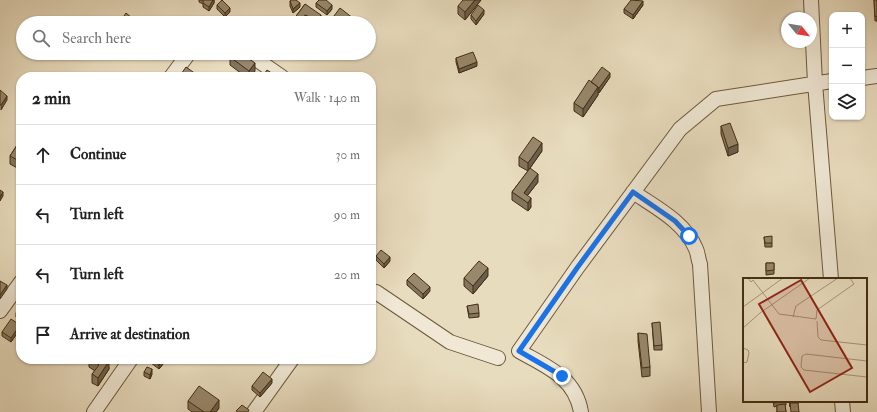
<!DOCTYPE html>
<html lang="en">
<head>
<meta charset="utf-8">
<style>
  :root { --surface:#fff; --page:#f2f2f2; --text:#222; --muted:#767676; --line:#e0e0e0 }
  body { margin:0; font-family:"IM FELL Double Pica",serif; background:var(--page); color:var(--text) }
  .controls { position:absolute; right:12px; top:12px; display:grid; overflow:hidden; border-radius:8px; box-shadow:0 1px 3px #0004 }
  .controls button { width:36px; height:36px; display:grid; place-items:center; padding:0; border:0; border-bottom:1px solid var(--line); background:var(--surface); color:var(--text); font:20px sans-serif }
  .compass { position:absolute; left:781px; top:12px; width:36px; height:36px; border-radius:50%; background:var(--surface); box-shadow:0 1px 3px #0004; rotate:120deg }
  .stop { position:absolute; width:12px; height:12px; margin:-9px; border:3px solid #1a73e8; border-radius:50%; background:#fff }
  .stop.end { background:#1a73e8; border-color:#fff; box-shadow:0 1px 4px #0008 }
  .list { margin:0; padding:0; list-style:none }
  h2 { display:flex; justify-content:space-between; align-items:center; height:52px; margin:0; padding:0 16px; font-size:17px }
  h2 small { font-size:13px; font-weight:400; color:var(--muted) }
  .list li { display:grid; grid-template-columns:26px 1fr auto; gap:12px; align-items:center; box-sizing:border-box; height:60px; padding:0 16px; border-top:1px solid var(--line) }
  .list b { display:block; font-size:15px; white-space:nowrap }
  .list em { font-size:13px; font-style:normal; color:var(--muted) }
  .icon { flex:none; width:22px; height:22px; fill:none; stroke:currentColor; stroke-width:2; stroke-linecap:round; stroke-linejoin:round }
  .map { position:relative; flex:none; width:877px; height:412px; overflow:hidden }
  .search { position:absolute; background:var(--surface); box-shadow:0 1px 3px #0004; left:16px; top:16px; width:360px; height:44px; display:flex; align-items:center; gap:10px; box-sizing:border-box; padding:0 14px; border-radius:22px; color:var(--muted); font-size:15px }
  .panel { position:absolute; background:var(--surface); box-shadow:0 1px 3px #0004; left:16px; top:72px; width:360px; height:292px; border-radius:16px }
  .map>svg:first-child { display:block }
  .lines { fill:none; stroke-linecap:round; stroke-linejoin:round }
  .street-casing { stroke:#6c593e; stroke-width:16 }
  .street { stroke:#f0e8d5; stroke-width:14 }
  .wall { fill:#83755d; stroke:#422d14 }
  .shaded-wall { fill:#6a5f4c; stroke:#422d14 }
  .building { fill:#98886c; stroke:#422d14 }
  .route { stroke:#1a73e8; stroke-width:5 }
  .inset-road { fill:none; stroke:#a6967a; stroke-width:1 }
  .view { fill:#8f2418; fill-opacity:0.15; stroke:#8f2418; stroke-width:2 }
  .inset-edge { fill:none; stroke:#422d14; stroke-width:2 }
</style>
</head>
<body>
<div class="map">
<svg width="877" height="412" viewBox="0 0 877 412">
  <rect width="100%" height="100%" fill="#e8dcbe"/>
  <filter id="stains"><feTurbulence type="fractalNoise" baseFrequency=".005" numOctaves="4"/><feColorMatrix values="0 0 0 0 .2 0 0 0 0 .09 0 0 0 0 .02 0 0 0 .5 -.17"/></filter>
  <radialGradient id="worn" r=".72"><stop offset=".6" stop-color="#630" stop-opacity="0"/><stop offset="1" stop-color="#630" stop-opacity=".3"/></radialGradient>
  <g class="lines">
    <defs>
      <path id="street" d="M 811,0 L 815,83 L 831,279
        M 247,53 L 282,77
        M 171,77 L 189,53
        M 862,78 L 877,76
        M 633,192 C 655,207 685,222 696,249 C 698,253 698,259 700,264 L 709,412
        M 371,294 L 376,292 L 450,342 L 498,358
        M 0,311 L 21,282
        M 842,401 L 843,412
        M 94,412 L 131,359
        M 254,412 L 292,359
        M 581,412 C 575,377 547,367 519,351 L 577,268 L 680,129 L 716,99 L 832,81"/>
    </defs>
    <use href="#street" class="street-casing"/>
    <use href="#street" class="street"/>
  </g>
  <path class="wall" d="M 199,0 L 214,0 L 214,3 L 209,11 L 203,7 L 203,4 L 199,2 Z
    M 481,0 L 465,20 L 458,14 L 458,6 Z
    M 874,0 L 877,0 L 877,21 L 875,21 Z
    M 290,1 L 300,7 L 293,13 L 290,6 Z
    M 316,3 L 332,9 L 327,15 L 316,7 Z
    M 305,4 L 321,19 L 317,23 L 305,23 L 308,20 L 305,19 L 303,23 L 291,23 Z
    M 217,5 L 230,12 L 225,17 L 217,9 Z
    M 643,5 L 633,19 L 624,13 L 624,9 Z
    M 484,14 L 476,25 L 471,19 L 471,15 Z
    M 334,16 L 354,23 L 338,23 L 334,20 Z
    M 122,19 L 132,22 L 132,23 L 122,23 Z
    M 230,57 L 255,71 L 250,77 L 246,77 L 230,65 Z
    M 456,58 L 477,66 L 459,73 L 456,62 Z
    M 610,77 L 599,93 L 598,92 L 598,95 L 583,117 L 574,111 L 574,103 L 591,82 Z
    M 721,126 L 738,152 L 728,156 L 721,134 Z
    M 21,139 L 21,174 L 21,170 L 10,164 L 10,156 Z
    M 542,151 L 530,168 L 538,182 L 527,196 L 531,207 L 528,211 L 512,200 L 512,192 L 528,171 L 519,166 L 519,157 Z
    M 764,237 L 772,243 L 772,247 L 765,247 Z
    M 21,251 L 21,263 L 17,260 L 17,256 Z
    M 376,256 L 390,261 L 384,268 L 376,260 Z
    M 766,263 L 774,263 L 774,274 L 766,275 Z
    M 488,276 L 473,294 L 464,286 L 464,278 Z
    M 407,280 L 430,291 L 423,299 L 407,285 Z
    M 467,306 L 479,313 L 479,317 L 469,318 Z
    M 21,307 L 21,320 L 16,317 L 16,313 Z
    M 652,323 L 662,345 L 662,350 L 654,350 Z
    M 20,329 L 11,342 L 2,336 L 2,332 Z
    M 638,333 L 650,367 L 650,376 L 642,377 L 638,341 Z
    M 89,359 L 107,359 L 109,369 L 98,386 L 92,383 L 92,374 L 95,371 L 89,367 Z
    M 151,359 L 167,359 L 159,369 L 151,363 Z
    M 144,372 L 152,374 L 150,379 L 144,376 Z
    M 272,383 L 260,397 L 252,390 L 252,386 Z
    M 188,401 L 219,408 L 216,412 L 192,412 L 188,409 Z
    M 773,401 L 786,401 L 786,405 L 785,405 L 786,412 L 777,412 L 777,406 L 774,407 Z"/>
  <path class="shaded-wall" d="M 213,0 L 214,0 L 214,3 L 209,11 L 209,7 Z
    M 475,0 L 481,0 L 465,20 L 465,12 Z
    M 643,1 L 643,5 L 633,19 L 633,15 Z
    M 300,3 L 300,7 L 293,13 L 293,9 Z
    M 332,5 L 332,9 L 327,15 L 327,11 Z
    M 230,8 L 230,12 L 225,17 L 225,13 Z
    M 484,10 L 484,14 L 476,25 L 476,21 Z
    M 305,15 L 305,19 L 303,23 L 300,23 Z
    M 321,15 L 321,19 L 317,23 L 314,23 Z
    M 132,18 L 132,23 L 128,23 Z
    M 354,19 L 354,23 L 350,23 Z
    M 375,36 L 375,40 L 369,47 L 369,43 Z
    M 477,62 L 477,66 L 459,73 L 459,69 Z
    M 255,63 L 255,71 L 250,77 L 249,77 L 249,71 Z
    M 610,73 L 610,77 L 599,93 L 599,88 Z
    M 598,87 L 598,95 L 583,117 L 583,109 Z
    M 7,96 L 7,100 L 1,110 L 1,105 Z
    M 542,143 L 542,151 L 528,171 L 528,163 Z
    M 738,144 L 738,152 L 728,156 L 728,148 Z
    M 538,174 L 538,182 L 524,200 L 524,193 Z
    M 3,192 L 3,196 L 0,201 L 0,197 Z
    M 531,198 L 531,207 L 528,211 L 528,203 Z
    M 390,257 L 390,261 L 384,268 L 384,264 Z
    M 488,268 L 488,276 L 473,294 L 473,286 Z
    M 7,285 L 7,289 L 0,299 L 0,295 Z
    M 430,287 L 430,291 L 423,299 L 423,294 Z
    M 20,325 L 20,329 L 11,342 L 11,338 Z
    M 164,359 L 167,359 L 159,369 L 159,365 Z
    M 109,361 L 109,369 L 98,386 L 98,378 Z
    M 152,369 L 152,374 L 150,379 L 150,375 Z
    M 272,379 L 272,383 L 260,397 L 260,393 Z
    M 219,400 L 219,408 L 216,412 L 210,412 Z
    M 795,401 L 798,401 L 798,404 L 790,407 L 790,403 L 790,407 L 790,403 Z"/>
  <path class="building" d="M 203,0 L 213,0 L 209,7 L 203,3 Z
    M 222,0 L 230,8 L 225,13 L 217,5 Z
    M 291,0 L 296,0 L 300,3 L 293,9 L 290,1 Z
    M 319,0 L 326,0 L 332,5 L 327,11 L 316,3 Z
    M 463,0 L 475,0 L 465,12 L 458,6 Z
    M 631,0 L 643,1 L 633,15 L 624,9 Z
    M 874,0 L 877,0 L 877,16 L 875,17 Z
    M 305,4 L 321,15 L 314,23 L 305,23 L 310,17 L 305,15 L 300,23 L 291,23 Z
    M 478,5 L 484,10 L 476,21 L 471,15 Z
    M 340,8 L 354,19 L 350,23 L 344,23 L 334,16 Z
    M 126,13 L 132,18 L 128,23 L 127,23 L 122,19 Z
    M 369,31 L 375,36 L 369,43 Z
    M 473,52 L 477,62 L 459,69 L 456,58 Z
    M 233,53 L 241,53 L 255,63 L 249,71 L 230,57 Z
    M 186,67 L 200,77 L 179,77 Z
    M 602,67 L 610,73 L 599,88 L 597,87 L 598,87 L 591,82 Z
    M 267,70 L 273,74 L 271,77 L 262,77 Z
    M 589,80 L 598,87 L 583,109 L 574,103 Z
    M 0,90 L 7,96 L 1,105 L 0,105 Z
    M 730,123 L 738,144 L 728,148 L 721,126 Z
    M 533,137 L 542,143 L 528,163 L 519,157 Z
    M 21,139 L 21,162 L 10,156 Z
    M 530,168 L 538,174 L 524,193 L 531,198 L 528,203 L 512,192 Z
    M 0,190 L 3,192 L 0,197 Z
    M 772,236 L 772,243 L 765,243 L 764,237 Z
    M 381,250 L 390,257 L 384,264 L 376,256 Z
    M 21,251 L 21,259 L 17,256 Z
    M 479,261 L 488,268 L 473,286 L 464,278 Z
    M 766,263 L 774,263 L 774,270 L 766,271 Z
    M 414,273 L 430,287 L 423,294 L 407,280 Z
    M 0,281 L 7,285 L 0,295 Z
    M 478,304 L 479,313 L 469,314 L 467,306 Z
    M 21,307 L 21,316 L 16,313 Z
    M 11,319 L 20,325 L 11,338 L 2,332 Z
    M 660,322 L 662,345 L 654,346 L 652,323 Z
    M 638,333 L 647,334 L 650,367 L 642,368 Z
    M 90,359 L 107,359 L 109,361 L 98,378 L 92,374 L 99,365 Z
    M 151,359 L 164,359 L 159,365 Z
    M 147,367 L 152,369 L 150,375 L 144,372 Z
    M 263,372 L 272,379 L 260,393 L 252,386 Z
    M 199,386 L 219,400 L 210,412 L 204,412 L 188,401 Z
    M 774,401 L 786,401 L 774,403 Z
    M 790,401 L 795,401 L 790,403 Z
    M 790,403 L 798,403 L 799,412 L 791,412 Z
    M 785,404 L 786,412 L 777,412 L 777,405 Z
    M 242,405 L 249,410 L 248,412 L 238,412 L 236,411 Z"/>
  <g class="lines">
    <path class="route" d="M 562,376 L 519,351 L 577,268 L 633,192 L 675,221 L 689,236"/>
  </g>
  <g transform="translate(743 278)">
    <rect width="124" height="124" fill="#e8dcbe"/>
    <path class="inset-road" d="M 5,0 L 8,4 L 10,2 L 36,36 L 73,41 L 74,32 L 111,6 L 107,0M 0,29 L 40,0M 50,39 L 53,28 L 95,0M 74,43 L 75,59 L 78,62 L 124,67M 0,50 L 17,35 L 67,0M 0,70 L 5,72 L 6,75 L 4,84 L 0,85M 124,83 L 63,76 L 59,78 L 58,89 L 61,92 L 124,99"/>
    <path class="view" d="M 58,2 L 109,90 L 67,114 L 16,26 Z"/>
    <rect width="124" height="124" class="inset-edge"/>
  </g>
  <rect width="100%" height="100%" filter="url(#stains)"/>
  <rect width="100%" height="100%" fill="url(#worn)"/>
</svg>
<div class="controls">
<button>+</button>
<button>−</button>
<button><svg class="icon" aria-label="layers" viewBox="0 0 24 24"><path d="M12 4l9 5-9 5-9-5zM3 14l9 5 9-5"/></svg></button>
</div>
<svg class="compass" viewBox="-18 -18 36 36"><path d="M0-13l5 13h-10z" fill="#e53935"/><path d="M0 13l5-13h-10z" fill="#767676"/></svg>
<div class="stop" style="left:689px;top:236px"></div>
<div class="stop end" style="left:562px;top:376px"></div>
<div class="search"><svg class="icon" aria-label="search" viewBox="0 0 24 24"><circle cx="10" cy="10" r="6"/><path d="M15 15l6 6"/></svg>Search here</div>
<section class="panel">
<h2>2 min<small>Walk · 140 m</small></h2>
<ul class="list">
<li><svg class="icon" aria-label="ahead" viewBox="0 0 24 24"><path d="M12 20V5M6 11l6-6 6 6"/></svg><div><b>Continue</b></div><em>30 m</em></li>
<li><svg class="icon" aria-label="left" viewBox="0 0 24 24"><path d="M17 20v-9H6M10 6l-5 5 5 5"/></svg><div><b>Turn left</b></div><em>90 m</em></li>
<li><svg class="icon" aria-label="left" viewBox="0 0 24 24"><path d="M17 20v-9H6M10 6l-5 5 5 5"/></svg><div><b>Turn left</b></div><em>20 m</em></li>
<li><svg class="icon" aria-label="arrive" viewBox="0 0 24 24"><path d="M6 21V4h12l-3 4 3 4H6"/></svg><div><b>Arrive at destination</b></div></li>
</ul>
</section>
</div>
</body>
</html>
